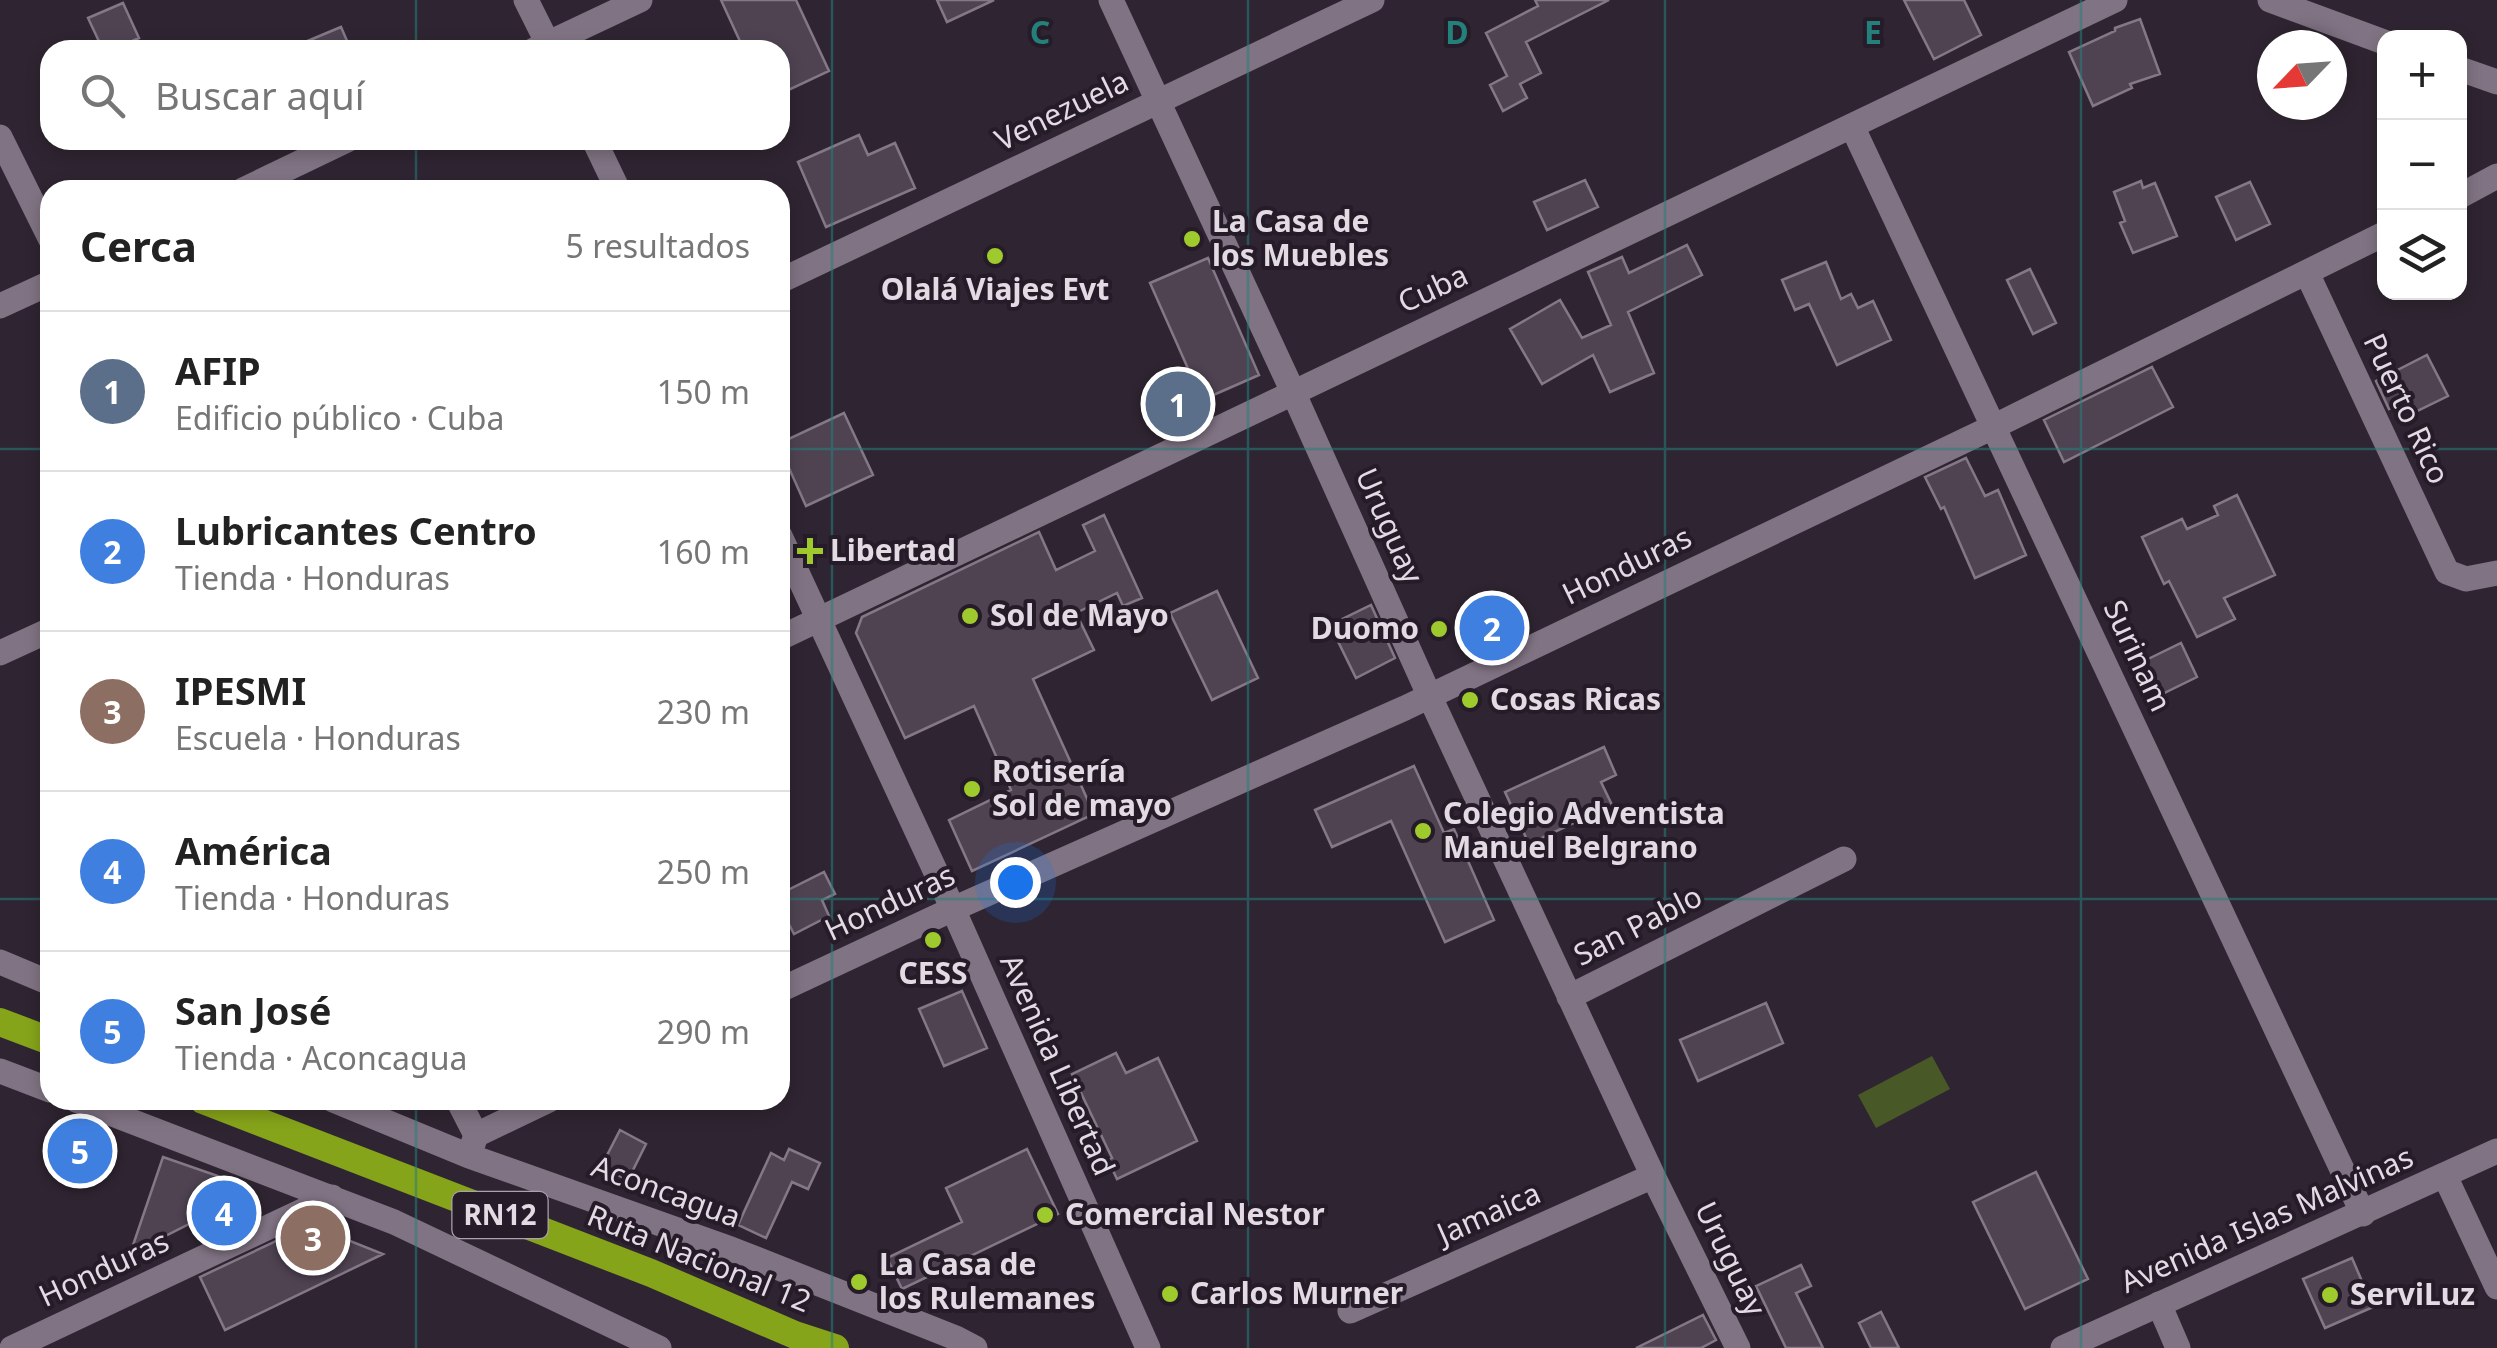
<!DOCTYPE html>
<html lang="es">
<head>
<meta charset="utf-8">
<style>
  :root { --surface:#fff; --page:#f6f6f6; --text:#222; --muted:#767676; --line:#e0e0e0; --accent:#5a6e27 }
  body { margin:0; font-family:"Noto Sans",sans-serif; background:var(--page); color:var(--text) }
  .controls { position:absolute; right:30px; top:30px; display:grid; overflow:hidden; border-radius:20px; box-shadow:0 5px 15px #0003 }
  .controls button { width:90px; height:90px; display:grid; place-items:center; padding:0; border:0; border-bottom:2px solid var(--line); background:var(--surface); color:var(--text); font:50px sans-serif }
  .compass { position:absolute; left:2257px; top:30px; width:90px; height:90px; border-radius:50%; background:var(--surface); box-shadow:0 5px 15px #0003; rotate:245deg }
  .you { position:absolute; left:1015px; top:882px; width:35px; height:35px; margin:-25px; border:8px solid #fff; border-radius:50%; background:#1a73e8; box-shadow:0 0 0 15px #1a73e833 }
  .badge { display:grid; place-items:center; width:65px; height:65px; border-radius:50%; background:var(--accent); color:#fff; font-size:32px; font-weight:700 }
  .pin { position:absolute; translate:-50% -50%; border:5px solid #fff; box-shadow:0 2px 10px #0006 }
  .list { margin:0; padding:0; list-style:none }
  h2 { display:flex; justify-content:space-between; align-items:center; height:130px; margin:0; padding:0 40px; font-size:42px }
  h2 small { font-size:32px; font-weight:400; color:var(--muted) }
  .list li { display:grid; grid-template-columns:65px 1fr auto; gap:30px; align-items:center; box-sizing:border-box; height:160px; padding:0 40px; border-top:2px solid var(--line) }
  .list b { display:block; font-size:38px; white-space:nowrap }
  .list p { margin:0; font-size:32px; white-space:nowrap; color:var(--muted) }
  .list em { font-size:32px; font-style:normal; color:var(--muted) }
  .icon { flex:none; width:55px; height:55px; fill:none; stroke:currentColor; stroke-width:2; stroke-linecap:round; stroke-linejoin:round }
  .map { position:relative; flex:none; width:2497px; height:1348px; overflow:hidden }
  .search { position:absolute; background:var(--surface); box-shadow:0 5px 15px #0003; left:40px; top:40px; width:750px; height:110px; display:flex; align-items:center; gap:25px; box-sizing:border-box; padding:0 35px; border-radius:30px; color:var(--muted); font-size:38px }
  .panel { position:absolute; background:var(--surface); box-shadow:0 5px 15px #0003; left:40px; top:180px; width:750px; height:930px; border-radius:30px }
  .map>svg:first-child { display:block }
  .green { fill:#485827 }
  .building { fill:#4f4352; stroke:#847887; stroke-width:2.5 }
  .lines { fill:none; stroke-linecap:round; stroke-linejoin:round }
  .minor { stroke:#807383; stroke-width:25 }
  .secondary { stroke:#807383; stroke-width:25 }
  .trunk { stroke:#86a41a; stroke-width:28 }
  .grid { fill:none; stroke:#24807a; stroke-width:2.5; stroke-opacity:0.55 }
  .poi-dot { fill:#9fca2d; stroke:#261b28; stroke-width:4 }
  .labels { text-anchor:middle; stroke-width:8; stroke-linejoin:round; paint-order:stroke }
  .shield { fill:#261b28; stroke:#aaa1ac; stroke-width:2.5 }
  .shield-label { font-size:28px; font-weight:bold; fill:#e2dbe4 }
  .street-label { font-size:30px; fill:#e2dbe4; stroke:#261b28 }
  .poi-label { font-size:30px; font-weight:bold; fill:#e2dbe4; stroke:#261b28; text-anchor:start }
  .grid-label { font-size:32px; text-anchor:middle; font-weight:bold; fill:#24807a; stroke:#261b28; stroke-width:8; stroke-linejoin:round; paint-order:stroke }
</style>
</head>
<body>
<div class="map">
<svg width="2497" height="1348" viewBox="0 0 2497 1348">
  <rect width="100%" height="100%" fill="#2f2532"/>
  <path class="green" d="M 1932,1056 L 1950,1089 L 1876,1128 L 1858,1095 Z"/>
  <path class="building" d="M 721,0 L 796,0 L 829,71 L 780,94 L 780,50 L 744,50 Z
    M 937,0 L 994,0 L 947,22 Z
    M 1535,0 L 1609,0 L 1526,42 L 1541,73 L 1520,84 L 1527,98 L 1503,111 L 1490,85 L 1507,76 L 1486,33 L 1538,6 Z
    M 1904,0 L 1964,0 L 1981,35 L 1934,59 Z
    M 123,3 L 139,38 L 112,50 L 103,50 L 88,18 Z
    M 2140,19 L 2160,74 L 2130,84 L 2132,88 L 2093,106 L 2069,52 L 2115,31 L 2115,28 Z
    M 341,27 L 351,50 L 286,50 Z
    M 859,135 L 868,155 L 895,143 L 915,188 L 826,227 L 798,162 Z
    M 1585,180 L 1598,207 L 1547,230 L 1534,202 Z
    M 2141,181 L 2143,188 L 2155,183 L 2177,236 L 2133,253 L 2120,223 L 2125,221 L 2114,192 Z
    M 2250,182 L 2270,224 L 2236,240 L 2216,197 Z
    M 1687,245 L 1702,275 L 1628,312 L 1654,373 L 1610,392 L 1593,355 L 1542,384 L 1510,329 L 1560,300 L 1582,338 L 1611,325 L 1588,272 L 1622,257 L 1629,273 Z
    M 1208,258 L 1259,375 L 1202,400 L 1150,283 Z
    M 1826,262 L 1841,299 L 1851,294 L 1858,308 L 1873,301 L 1891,340 L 1837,365 L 1809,304 L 1795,310 L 1782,280 Z
    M 2030,269 L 2056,323 L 2033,334 L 2007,280 Z
    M 2427,355 L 2448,396 L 2415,412 L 2408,400 L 2389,409 L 2376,381 Z
    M 2152,367 L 2173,407 L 2064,462 L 2044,420 Z
    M 844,413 L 873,475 L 806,506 L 780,448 L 780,443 Z
    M 1966,458 L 1985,496 L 1998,490 L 2026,555 L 1975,578 L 1944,507 L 1941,509 L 1925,477 Z
    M 2237,495 L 2275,575 L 2224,598 L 2235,619 L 2197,637 L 2169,581 L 2164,584 L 2142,537 L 2182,519 L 2187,529 L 2218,515 L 2214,506 Z
    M 1104,515 L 1142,598 L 1123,606 L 1117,593 L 1076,613 L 1094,650 L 1033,679 L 1094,814 L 972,871 L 949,820 L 1011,790 L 974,706 L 905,738 L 856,633 L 862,617 L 1039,532 L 1056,570 L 1095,551 L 1083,525 Z
    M 1217,591 L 1258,678 L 1212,700 L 1170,613 Z
    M 1371,605 L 1395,658 L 1356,678 L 1330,625 Z
    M 2181,643 L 2197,677 L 2156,697 L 2140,663 Z
    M 1604,747 L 1616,775 L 1601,782 L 1612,805 L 1529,844 L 1505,792 Z
    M 1414,766 L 1444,833 L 1454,829 L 1494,920 L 1445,942 L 1391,821 L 1332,847 L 1315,810 Z
    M 824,872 L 835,894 L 822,900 L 829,916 L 794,934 L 780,907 L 780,894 Z
    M 962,991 L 987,1048 L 944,1066 L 919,1009 Z
    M 1766,1003 L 1783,1043 L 1698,1081 L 1680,1040 Z
    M 1116,1053 L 1126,1073 L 1158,1058 L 1197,1141 L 1117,1179 L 1108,1160 L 1112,1158 L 1072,1074 Z
    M 620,1130 L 646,1144 L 628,1180 L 601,1167 Z
    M 789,1149 L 820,1163 L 808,1189 L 792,1182 L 766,1238 L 738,1225 L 771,1153 L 784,1160 Z
    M 1027,1149 L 1058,1214 L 902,1289 L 887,1258 L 962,1222 L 946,1188 Z
    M 163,1157 L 238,1183 L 232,1202 L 130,1254 Z
    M 2036,1172 L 2088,1279 L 2025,1309 L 1973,1202 Z
    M 310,1225 L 383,1254 L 225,1330 L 200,1277 Z
    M 2352,1258 L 2373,1307 L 2325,1328 L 2303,1279 Z
    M 1801,1265 L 1811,1286 L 1796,1293 L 1823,1348 L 1786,1348 L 1756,1286 Z
    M 1881,1312 L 1899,1348 L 1871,1348 L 1859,1323 Z
    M 1703,1315 L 1716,1340 L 1701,1348 L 1636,1348 Z"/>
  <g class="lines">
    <path class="minor" d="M 1111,0 L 1293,392 L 1430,697 L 1653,1176 L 1738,1348
      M 534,50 L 640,0
      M 1852,126 L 2363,1214
      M 0,137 L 50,238
      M 243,190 L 347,140
      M 2460,196 L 2497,176
      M 2307,273 L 2447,572 L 2466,579 L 2497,573
      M 780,281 L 1372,0
      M 0,306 L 50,283
      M 780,638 L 2115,0
      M 0,653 L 50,630
      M 0,962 L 50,983
      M 780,990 L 953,909 L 1405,708 L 1993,427 L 2384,234
      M 1569,997 L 1844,859
      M 0,1071 L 50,1090
      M 76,1100 L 394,1222 L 659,1348
      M 333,1100 L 469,1156 L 731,1249 L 956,1338 L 975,1348
      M 458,1100 L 476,1135
      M 469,1156 L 476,1135 L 549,1100
      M 2445,1176 L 2497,1287
      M 2159,1304 L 2178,1348
      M 1350,1311 L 1653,1176
      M 12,1348 L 332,1197"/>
    <path class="secondary" d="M 526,0 L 551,50
      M 2270,0 L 2384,42
      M 2460,69 L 2497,82
      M 594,140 L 618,190
      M 780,536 L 953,909 L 1148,1348
      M 2063,1348 L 2497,1151"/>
    <path class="trunk" d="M 0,1022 L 50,1041
      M 203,1100 L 651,1273 L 795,1335 L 835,1348"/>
  </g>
  <path class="grid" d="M 416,0 L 416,50M 832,0 L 832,1348M 1248,0 L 1248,1348M 1665,0 L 1665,1348M 2081,0 L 2081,1348M 416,140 L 416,190M 0,449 L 50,449M 780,449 L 2497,449M 0,899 L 50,899M 780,899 L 2497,899M 416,1100 L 416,1348"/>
  <g class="poi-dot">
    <circle cx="1192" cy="239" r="10"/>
    <circle cx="995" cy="256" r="10"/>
    <path d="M805 536h10v10h10v10h-10v10h-10v-10h-10v-10h10z"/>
    <circle cx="970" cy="616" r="10"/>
    <circle cx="1439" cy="629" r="10"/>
    <circle cx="1470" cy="700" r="10"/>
    <circle cx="972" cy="789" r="10"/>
    <circle cx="1423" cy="831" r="10"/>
    <circle cx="933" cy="940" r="10"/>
    <circle cx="1045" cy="1215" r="10"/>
    <circle cx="859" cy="1282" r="10"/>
    <circle cx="1170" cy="1294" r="10"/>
    <circle cx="2330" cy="1295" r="10"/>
  </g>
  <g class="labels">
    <rect class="shield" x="452.5" y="1192" width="95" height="46" rx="8"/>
    <g class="shield-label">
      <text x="500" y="1225">RN12</text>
    </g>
    <g class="street-label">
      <text transform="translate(1062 111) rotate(-26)" y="10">Venezuela</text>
      <text transform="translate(1433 289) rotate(-25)" y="10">Cuba</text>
      <text transform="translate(2406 409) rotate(65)" y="10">Puerto Rico</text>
      <text transform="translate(1389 526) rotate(66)" y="10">Uruguay</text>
      <text transform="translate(1627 566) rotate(-26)" y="10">Honduras</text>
      <text transform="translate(2137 656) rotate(65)" y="10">Surinam</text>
      <text transform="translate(890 903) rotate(-25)" y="10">Honduras</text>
      <text transform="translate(1638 926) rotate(-27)" y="10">San Pablo</text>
      <text transform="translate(1057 1065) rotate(66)" y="10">Avenida Libertad</text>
      <text transform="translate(666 1192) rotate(20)" y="10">Aconcagua</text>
      <text transform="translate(1489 1214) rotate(-24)" y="10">Jamaica</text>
      <text transform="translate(2267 1220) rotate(-24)" y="10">Avenida Islas Malvinas</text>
      <text transform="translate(699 1259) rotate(22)" y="10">Ruta Nacional 12</text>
      <text transform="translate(1730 1259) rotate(64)" y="10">Uruguay</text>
      <text transform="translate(104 1269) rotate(-25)" y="10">Honduras</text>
    </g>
    <g class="poi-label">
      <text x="1212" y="232">La Casa de<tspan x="1212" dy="34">los Muebles</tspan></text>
      <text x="995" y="300" text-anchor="middle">Olalá Viajes Evt</text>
      <text x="830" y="561">Libertad</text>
      <text x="990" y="626">Sol de Mayo</text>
      <text x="1419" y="639" text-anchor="end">Duomo</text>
      <text x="1490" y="710">Cosas Ricas</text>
      <text x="992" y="782">Rotisería<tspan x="992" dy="34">Sol de mayo</tspan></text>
      <text x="1443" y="824">Colegio Adventista<tspan x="1443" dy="34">Manuel Belgrano</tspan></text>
      <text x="933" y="984" text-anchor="middle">CESS</text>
      <text x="1065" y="1225">Comercial Nestor</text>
      <text x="879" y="1275">La Casa de<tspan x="879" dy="34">los Rulemanes</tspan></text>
      <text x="1190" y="1304">Carlos Murner</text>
      <text x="2350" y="1305">ServiLuz</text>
    </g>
  </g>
  <g class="grid-label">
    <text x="1040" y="44">C</text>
    <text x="1457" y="44">D</text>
    <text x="1873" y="44">E</text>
  </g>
</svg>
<div class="controls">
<button>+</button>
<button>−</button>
<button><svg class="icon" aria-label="layers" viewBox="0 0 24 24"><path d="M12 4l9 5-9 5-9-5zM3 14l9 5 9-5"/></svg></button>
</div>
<svg class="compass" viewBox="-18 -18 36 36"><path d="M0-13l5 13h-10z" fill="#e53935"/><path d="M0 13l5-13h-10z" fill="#767676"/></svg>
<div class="you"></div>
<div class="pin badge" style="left:1178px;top:404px;background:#5c6f8a">1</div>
<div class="pin badge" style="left:1492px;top:628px;background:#3f7fe0">2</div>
<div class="pin badge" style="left:313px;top:1238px;background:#8d6e63">3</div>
<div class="pin badge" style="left:224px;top:1213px;background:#3f7fe0">4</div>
<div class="pin badge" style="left:80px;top:1151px;background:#3f7fe0">5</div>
<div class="search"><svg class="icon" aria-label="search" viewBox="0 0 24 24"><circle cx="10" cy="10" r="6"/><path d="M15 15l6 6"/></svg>Buscar aquí</div>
<section class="panel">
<h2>Cerca<small>5 resultados</small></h2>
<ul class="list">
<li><span class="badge" style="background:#5c6f8a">1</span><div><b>AFIP</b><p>Edificio público · Cuba</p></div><em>150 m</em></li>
<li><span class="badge" style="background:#3f7fe0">2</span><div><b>Lubricantes Centro</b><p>Tienda · Honduras</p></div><em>160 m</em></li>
<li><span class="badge" style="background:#8d6e63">3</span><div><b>IPESMI</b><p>Escuela · Honduras</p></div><em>230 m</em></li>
<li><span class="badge" style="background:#3f7fe0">4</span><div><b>América</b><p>Tienda · Honduras</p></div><em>250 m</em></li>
<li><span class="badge" style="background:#3f7fe0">5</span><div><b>San José</b><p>Tienda · Aconcagua</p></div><em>290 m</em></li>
</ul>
</section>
</div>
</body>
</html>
